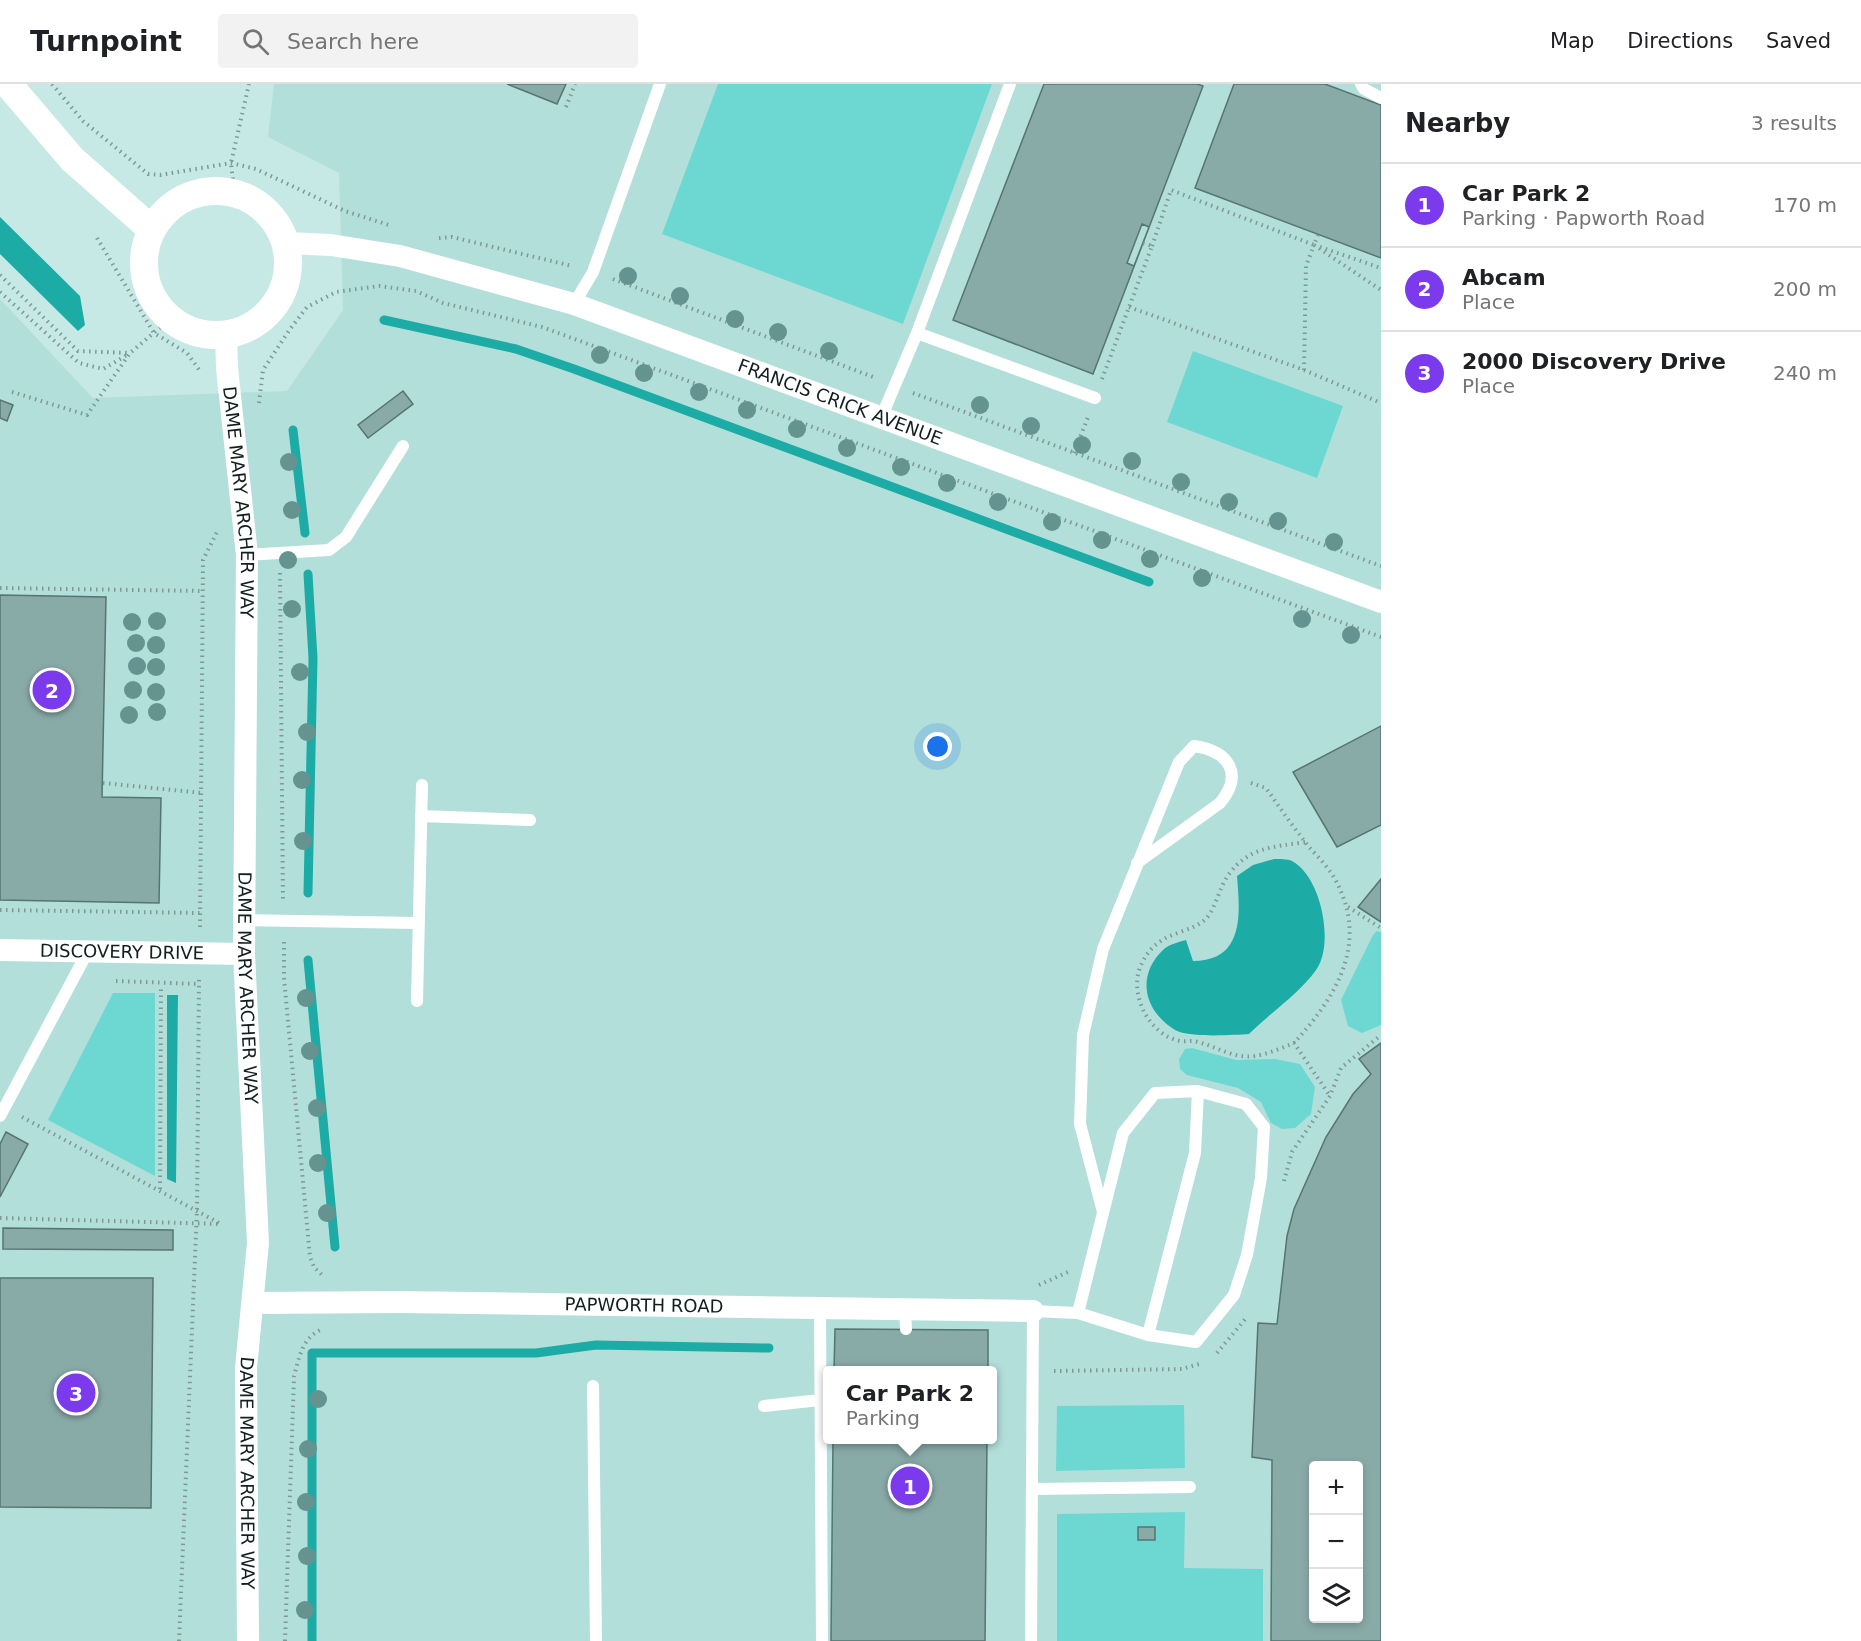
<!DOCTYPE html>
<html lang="en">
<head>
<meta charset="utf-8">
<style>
  :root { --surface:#fff; --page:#f2f2f2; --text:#202124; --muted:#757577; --line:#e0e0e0; --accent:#7c3aed }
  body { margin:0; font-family:"DejaVu Sans",sans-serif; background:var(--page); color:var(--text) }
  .controls { position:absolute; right:18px; bottom:18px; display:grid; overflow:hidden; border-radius:6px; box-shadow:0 3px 9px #0003 }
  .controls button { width:54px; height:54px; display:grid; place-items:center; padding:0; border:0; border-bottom:2px solid var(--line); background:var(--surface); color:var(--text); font:30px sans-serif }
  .you { position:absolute; left:938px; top:663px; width:21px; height:21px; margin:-15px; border:4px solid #fff; border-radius:50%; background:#1a73e8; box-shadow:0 0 0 9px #1a73e833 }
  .badge { display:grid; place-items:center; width:39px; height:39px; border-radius:50%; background:var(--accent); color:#fff; font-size:20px; font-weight:700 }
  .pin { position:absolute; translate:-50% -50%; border:3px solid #fff; box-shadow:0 2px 6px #0006 }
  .popup { position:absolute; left:823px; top:1282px; width:174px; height:78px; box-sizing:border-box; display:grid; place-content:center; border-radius:6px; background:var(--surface); filter:drop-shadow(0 2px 4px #0005); font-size:20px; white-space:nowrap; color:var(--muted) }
  .popup b { font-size:22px; color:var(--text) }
  .popup::after { content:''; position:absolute; left:50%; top:100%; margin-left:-12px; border:12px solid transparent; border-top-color:var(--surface) }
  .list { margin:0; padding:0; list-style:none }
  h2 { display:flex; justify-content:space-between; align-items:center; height:78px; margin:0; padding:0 24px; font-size:26px }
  h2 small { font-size:20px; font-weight:400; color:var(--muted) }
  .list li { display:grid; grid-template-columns:39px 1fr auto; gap:18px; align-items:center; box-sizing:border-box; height:84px; padding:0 24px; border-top:2px solid var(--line) }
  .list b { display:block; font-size:22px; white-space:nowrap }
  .list p { margin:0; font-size:20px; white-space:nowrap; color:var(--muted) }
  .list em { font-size:20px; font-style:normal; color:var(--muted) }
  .icon { flex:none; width:33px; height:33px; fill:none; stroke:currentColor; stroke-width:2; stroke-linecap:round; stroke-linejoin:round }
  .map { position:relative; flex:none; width:1381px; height:1557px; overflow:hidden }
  header { display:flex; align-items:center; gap:36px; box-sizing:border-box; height:84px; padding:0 30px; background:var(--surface); border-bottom:2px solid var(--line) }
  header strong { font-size:28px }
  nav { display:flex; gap:33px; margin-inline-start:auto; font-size:21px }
  .search { width:420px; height:54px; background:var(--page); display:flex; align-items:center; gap:15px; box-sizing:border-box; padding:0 21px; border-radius:6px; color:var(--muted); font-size:22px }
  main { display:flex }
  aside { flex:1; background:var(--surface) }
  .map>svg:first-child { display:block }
  .built { fill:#b3dfdb; fill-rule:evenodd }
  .green { fill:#6dd8d1 }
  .water { fill:#1caca5 }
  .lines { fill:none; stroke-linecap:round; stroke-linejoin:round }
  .stream { stroke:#1caca5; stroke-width:9 }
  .building { fill:#89aba8; stroke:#557572; stroke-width:1.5; fill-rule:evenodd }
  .path { stroke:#7e9896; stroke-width:4; stroke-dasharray:1.5 4.5; stroke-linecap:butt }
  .service { stroke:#fff; stroke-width:12 }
  .minor { stroke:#fff; stroke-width:22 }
  .tertiary { stroke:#fff; stroke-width:28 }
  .tree { fill:#649390 }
  .labels { text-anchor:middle; stroke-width:4.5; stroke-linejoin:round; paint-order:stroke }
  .street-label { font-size:18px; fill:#121f1e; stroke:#d3f7f4 }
</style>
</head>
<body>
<header>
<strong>Turnpoint</strong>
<div class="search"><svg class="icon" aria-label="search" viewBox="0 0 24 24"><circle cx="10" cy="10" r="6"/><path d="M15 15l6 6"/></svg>Search here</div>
<nav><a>Map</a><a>Directions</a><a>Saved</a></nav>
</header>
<main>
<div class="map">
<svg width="1381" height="1557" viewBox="0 0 1381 1557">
  <rect width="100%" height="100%" fill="#c6e9e6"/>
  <path class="built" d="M 274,0 L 1381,0 L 1381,1557 L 0,1557 L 0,215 L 93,314 L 287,307 L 343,226 L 339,89 L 268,53 ZM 828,1286 L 992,1286 L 992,1356 L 828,1356 ZM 1314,1382 L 1358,1382 L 1358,1534 L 1314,1534 Z"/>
  <path class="green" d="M 718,0 L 992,0 L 903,240 L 662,150 Z
    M 1193,267 L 1343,322 L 1317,394 L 1167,338 Z
    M 1377,847 L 1381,848 L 1381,941 L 1362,949 L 1348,942 L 1341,916 L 1373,851 Z
    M 113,909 L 155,909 L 155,1092 L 48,1036 Z
    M 1192,964 L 1236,976 L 1275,975 L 1300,980 L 1315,1003 L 1311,1030 L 1295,1044 L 1282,1045 L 1271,1039 L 1261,1018 L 1238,1004 L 1187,991 L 1180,985 L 1179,975 L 1185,965 Z
    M 1184,1321 L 1185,1384 L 1056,1387 L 1057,1322 Z
    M 1185,1428 L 1184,1484 L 1263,1485 L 1263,1557 L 1057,1557 L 1057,1430 Z"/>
  <path class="water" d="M 0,133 L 80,212 L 85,241 L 78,247 L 0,170 Z
    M 1274,775 C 1279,775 1288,775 1292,777 C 1321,792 1335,860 1316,886 C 1299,910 1270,929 1249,950 C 1232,951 1190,954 1175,946 C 1143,926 1136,891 1164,865 C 1170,860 1179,858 1186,856 L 1193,877 C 1245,877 1240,829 1237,792 L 1253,781 Z
    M 167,911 L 178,911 L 176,1099 L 167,1095 Z"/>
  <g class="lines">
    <path class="stream" d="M 384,236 L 516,265 L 574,285 L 1149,498
      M 293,346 L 305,449
      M 308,490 L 313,574 L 308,809
      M 308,876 L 335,1163
      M 312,1557 L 312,1269 L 536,1269 L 596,1261 L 769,1264"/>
  </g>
  <path class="building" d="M 507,0 L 566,0 L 557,20 Z
    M 1044,0 L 1197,0 L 1203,2 L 1093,290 L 953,236 Z
    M 1234,0 L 1325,0 L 1381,21 L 1381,174 L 1195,104 Z
    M 1142,140 L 1149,143 L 1134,182 L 1127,179 Z
    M 403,307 L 413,320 L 368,354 L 358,341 Z
    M 0,316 L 13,321 L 7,337 L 0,334 Z
    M 0,511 L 106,513 L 102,713 L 161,714 L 159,819 L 0,816 Z
    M 1381,642 L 1381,741 L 1337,763 L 1293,688 Z
    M 1381,795 L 1381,838 L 1358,823 Z
    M 1381,959 L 1381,1557 L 1271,1557 L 1272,1376 L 1252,1373 L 1258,1239 L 1277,1240 L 1287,1152 L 1294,1125 L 1326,1053 L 1353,1010 L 1371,990 L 1359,975 ZM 1314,1382 L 1358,1382 L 1358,1534 L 1314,1534 Z
    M 6,1048 L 28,1060 L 0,1113 L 0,1060 Z
    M 3,1144 L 173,1146 L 173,1166 L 3,1165 Z
    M 0,1194 L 153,1194 L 151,1424 L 0,1423 Z
    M 835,1245 L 988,1246 L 988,1286 L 834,1286 Z
    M 833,1356 L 987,1356 L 985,1557 L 831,1557 Z
    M 1138,1443 L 1155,1443 L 1155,1456 L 1138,1456 Z"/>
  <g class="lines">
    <path class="path" d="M 52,0 L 83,37 L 148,90 L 160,91 L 231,79 L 256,85 L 345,127 L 392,142
      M 566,23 L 575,0
      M 234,107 L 231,79 L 249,0
      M 97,154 L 154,249 L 187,269 L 200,287
      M 439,154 L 452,153 L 572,182
      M 1314,161 L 1381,206
      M 1152,162 L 1171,106 L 1314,161 L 1318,151
      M 1320,163 L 1381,184
      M 0,191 L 78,267 L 130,269
      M 613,195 L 876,294
      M 0,208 L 79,279 L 103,285 L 127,271
      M 1129,223 L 1304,286 L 1381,319
      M 1304,286 L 1306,182 L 1314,161
      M 1102,295 L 1152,162 L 1143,159
      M 12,308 L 87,331 L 130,269 L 169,236
      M 913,309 L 1381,482
      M 259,319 L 263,286 L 290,245 L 307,223 L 336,208 L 379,202 L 416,207 L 443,219 L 542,243 L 1381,553
      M 1074,369 L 1088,333
      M 280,489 L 283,817
      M 0,504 L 203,507
      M 103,699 L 203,709
      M 1251,699 L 1266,704 C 1280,724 1294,744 1309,763 C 1319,774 1331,786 1337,799 C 1369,861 1335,914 1294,959
      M 1305,758 C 1274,763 1249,763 1229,790 C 1220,802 1217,819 1209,831 C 1193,853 1159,842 1141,881 C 1128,910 1149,951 1180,957 C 1186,958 1192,956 1198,958 C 1218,963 1233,975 1255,972 C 1268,970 1282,964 1294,959 L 1330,1012
      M 1348,823 L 1381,844
      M 0,826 L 200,829
      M 200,843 L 203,476 L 218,446
      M 284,858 L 284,894 L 310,1173 L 314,1183 L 323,1192
      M 116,897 L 199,900
      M 22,1033 L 221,1140
      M 1284,1097 L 1292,1068 L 1330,1012 L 1341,984 L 1381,951
      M 160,1105 L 161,901
      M 0,1134 L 220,1140
      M 1039,1201 L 1068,1188
      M 1217,1269 L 1247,1233
      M 1054,1287 L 1182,1285 L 1199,1280
      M 179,1557 L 197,1125 L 199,895
      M 285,1557 L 294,1292 C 299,1274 302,1255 320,1246"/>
    <path class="service" d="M 1361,0 L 1364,5 L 1381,14
      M 574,220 L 593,188 L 660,0
      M 917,249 L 1095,314
      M 881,334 L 917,249 L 1010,0
      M 247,471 L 329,466 L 346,453 L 403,362
      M 421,732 L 530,736
      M 244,836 L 417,839
      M 417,917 L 422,701
      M 0,1032 L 88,867
      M 1103,1128 L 1080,1040 L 1083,951 L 1103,865 L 1179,678 L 1194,662 C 1229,667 1244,690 1220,719 L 1137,779
      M 820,1224 L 822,1557
      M 905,1226 L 906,1245
      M 1148,1251 L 1195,1069 L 1198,1007
      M 593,1302 L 596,1557
      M 764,1322 L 820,1316
      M 1032,1405 L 1190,1403
      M 1031,1557 L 1033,1227 L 1078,1229 L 1148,1251 L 1196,1258 L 1234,1211 L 1247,1171 L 1261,1094 L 1264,1043 L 1246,1020 L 1198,1007 L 1155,1009 L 1123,1049 L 1078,1229"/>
    <g class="minor">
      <path id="s1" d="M 287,159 L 331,161 L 400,172 L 574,220 L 1381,518"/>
      <path id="s2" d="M 226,251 L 227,284 L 247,471 L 244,870 L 258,1159 L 246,1284 L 248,1557"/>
      <path id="s3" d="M 0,866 L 244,870"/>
      <path id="s4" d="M 254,1219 L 400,1218 L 1033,1227"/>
    </g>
    <path class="tertiary" d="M 8,0 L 72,75 L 151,145
      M144 179a72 72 0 1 1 144 0a72 72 0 1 1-144 0Z"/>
  </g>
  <g class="tree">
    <circle cx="628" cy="192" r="9"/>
    <circle cx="680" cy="212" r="9"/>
    <circle cx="735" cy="235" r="9"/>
    <circle cx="778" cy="248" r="9"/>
    <circle cx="829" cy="267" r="9"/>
    <circle cx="600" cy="271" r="9"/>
    <circle cx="644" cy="289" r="9"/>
    <circle cx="699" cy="308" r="9"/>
    <circle cx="980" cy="321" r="9"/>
    <circle cx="747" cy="326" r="9"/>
    <circle cx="1031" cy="342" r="9"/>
    <circle cx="797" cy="345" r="9"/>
    <circle cx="1082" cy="361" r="9"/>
    <circle cx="847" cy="364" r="9"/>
    <circle cx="1132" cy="377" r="9"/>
    <circle cx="289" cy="378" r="9"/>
    <circle cx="901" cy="383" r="9"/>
    <circle cx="1181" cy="398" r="9"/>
    <circle cx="947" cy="399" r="9"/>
    <circle cx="998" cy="418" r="9"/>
    <circle cx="1229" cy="418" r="9"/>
    <circle cx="292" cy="426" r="9"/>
    <circle cx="1278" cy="437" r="9"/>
    <circle cx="1052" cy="438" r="9"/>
    <circle cx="1102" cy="456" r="9"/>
    <circle cx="1334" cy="458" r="9"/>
    <circle cx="1150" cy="475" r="9"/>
    <circle cx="288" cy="476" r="9"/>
    <circle cx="1202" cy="494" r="9"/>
    <circle cx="292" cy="525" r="9"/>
    <circle cx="1302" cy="535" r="9"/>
    <circle cx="157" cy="537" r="9"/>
    <circle cx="132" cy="538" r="9"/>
    <circle cx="1351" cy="551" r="9"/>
    <circle cx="136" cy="559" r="9"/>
    <circle cx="156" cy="561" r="9"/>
    <circle cx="137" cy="582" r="9"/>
    <circle cx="156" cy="583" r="9"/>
    <circle cx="300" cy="588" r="9"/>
    <circle cx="133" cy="606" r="9"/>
    <circle cx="156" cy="608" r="9"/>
    <circle cx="157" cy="628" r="9"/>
    <circle cx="129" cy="631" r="9"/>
    <circle cx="307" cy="648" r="9"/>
    <circle cx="302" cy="696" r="9"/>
    <circle cx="303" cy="757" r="9"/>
    <circle cx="306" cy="914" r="9"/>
    <circle cx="310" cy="967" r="9"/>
    <circle cx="317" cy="1024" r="9"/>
    <circle cx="318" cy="1079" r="9"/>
    <circle cx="327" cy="1129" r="9"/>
    <circle cx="318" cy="1315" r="9"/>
    <circle cx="308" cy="1365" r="9"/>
    <circle cx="306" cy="1418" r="9"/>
    <circle cx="307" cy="1472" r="9"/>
    <circle cx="305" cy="1526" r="9"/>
  </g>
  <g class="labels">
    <g class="street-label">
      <text dy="6" stroke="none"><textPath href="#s1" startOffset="578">FRANCIS CRICK AVENUE</textPath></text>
      <text dy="6" stroke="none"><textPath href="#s2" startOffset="168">DAME MARY ARCHER WAY</textPath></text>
      <text dy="6" stroke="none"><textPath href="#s3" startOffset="122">DISCOVERY DRIVE</textPath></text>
      <text dy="6" stroke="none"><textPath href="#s2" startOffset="654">DAME MARY ARCHER WAY</textPath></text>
      <text dy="6" stroke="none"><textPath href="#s4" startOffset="390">PAPWORTH ROAD</textPath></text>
      <text dy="6" stroke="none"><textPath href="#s2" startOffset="1140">DAME MARY ARCHER WAY</textPath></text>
    </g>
  </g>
</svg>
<div class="controls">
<button>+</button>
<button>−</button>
<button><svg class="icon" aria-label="layers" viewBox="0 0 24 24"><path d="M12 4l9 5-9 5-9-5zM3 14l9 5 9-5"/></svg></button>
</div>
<div class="you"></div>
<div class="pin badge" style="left:910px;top:1402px">1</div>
<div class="popup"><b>Car Park 2</b>Parking</div>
<div class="pin badge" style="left:52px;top:606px">2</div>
<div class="pin badge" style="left:76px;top:1309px">3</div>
</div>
<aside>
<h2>Nearby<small>3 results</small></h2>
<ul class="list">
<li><span class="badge">1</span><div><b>Car Park 2</b><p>Parking · Papworth Road</p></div><em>170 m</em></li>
<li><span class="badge">2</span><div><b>Abcam</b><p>Place</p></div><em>200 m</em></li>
<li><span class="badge">3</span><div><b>2000 Discovery Drive</b><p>Place</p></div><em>240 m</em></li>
</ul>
</aside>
</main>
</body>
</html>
